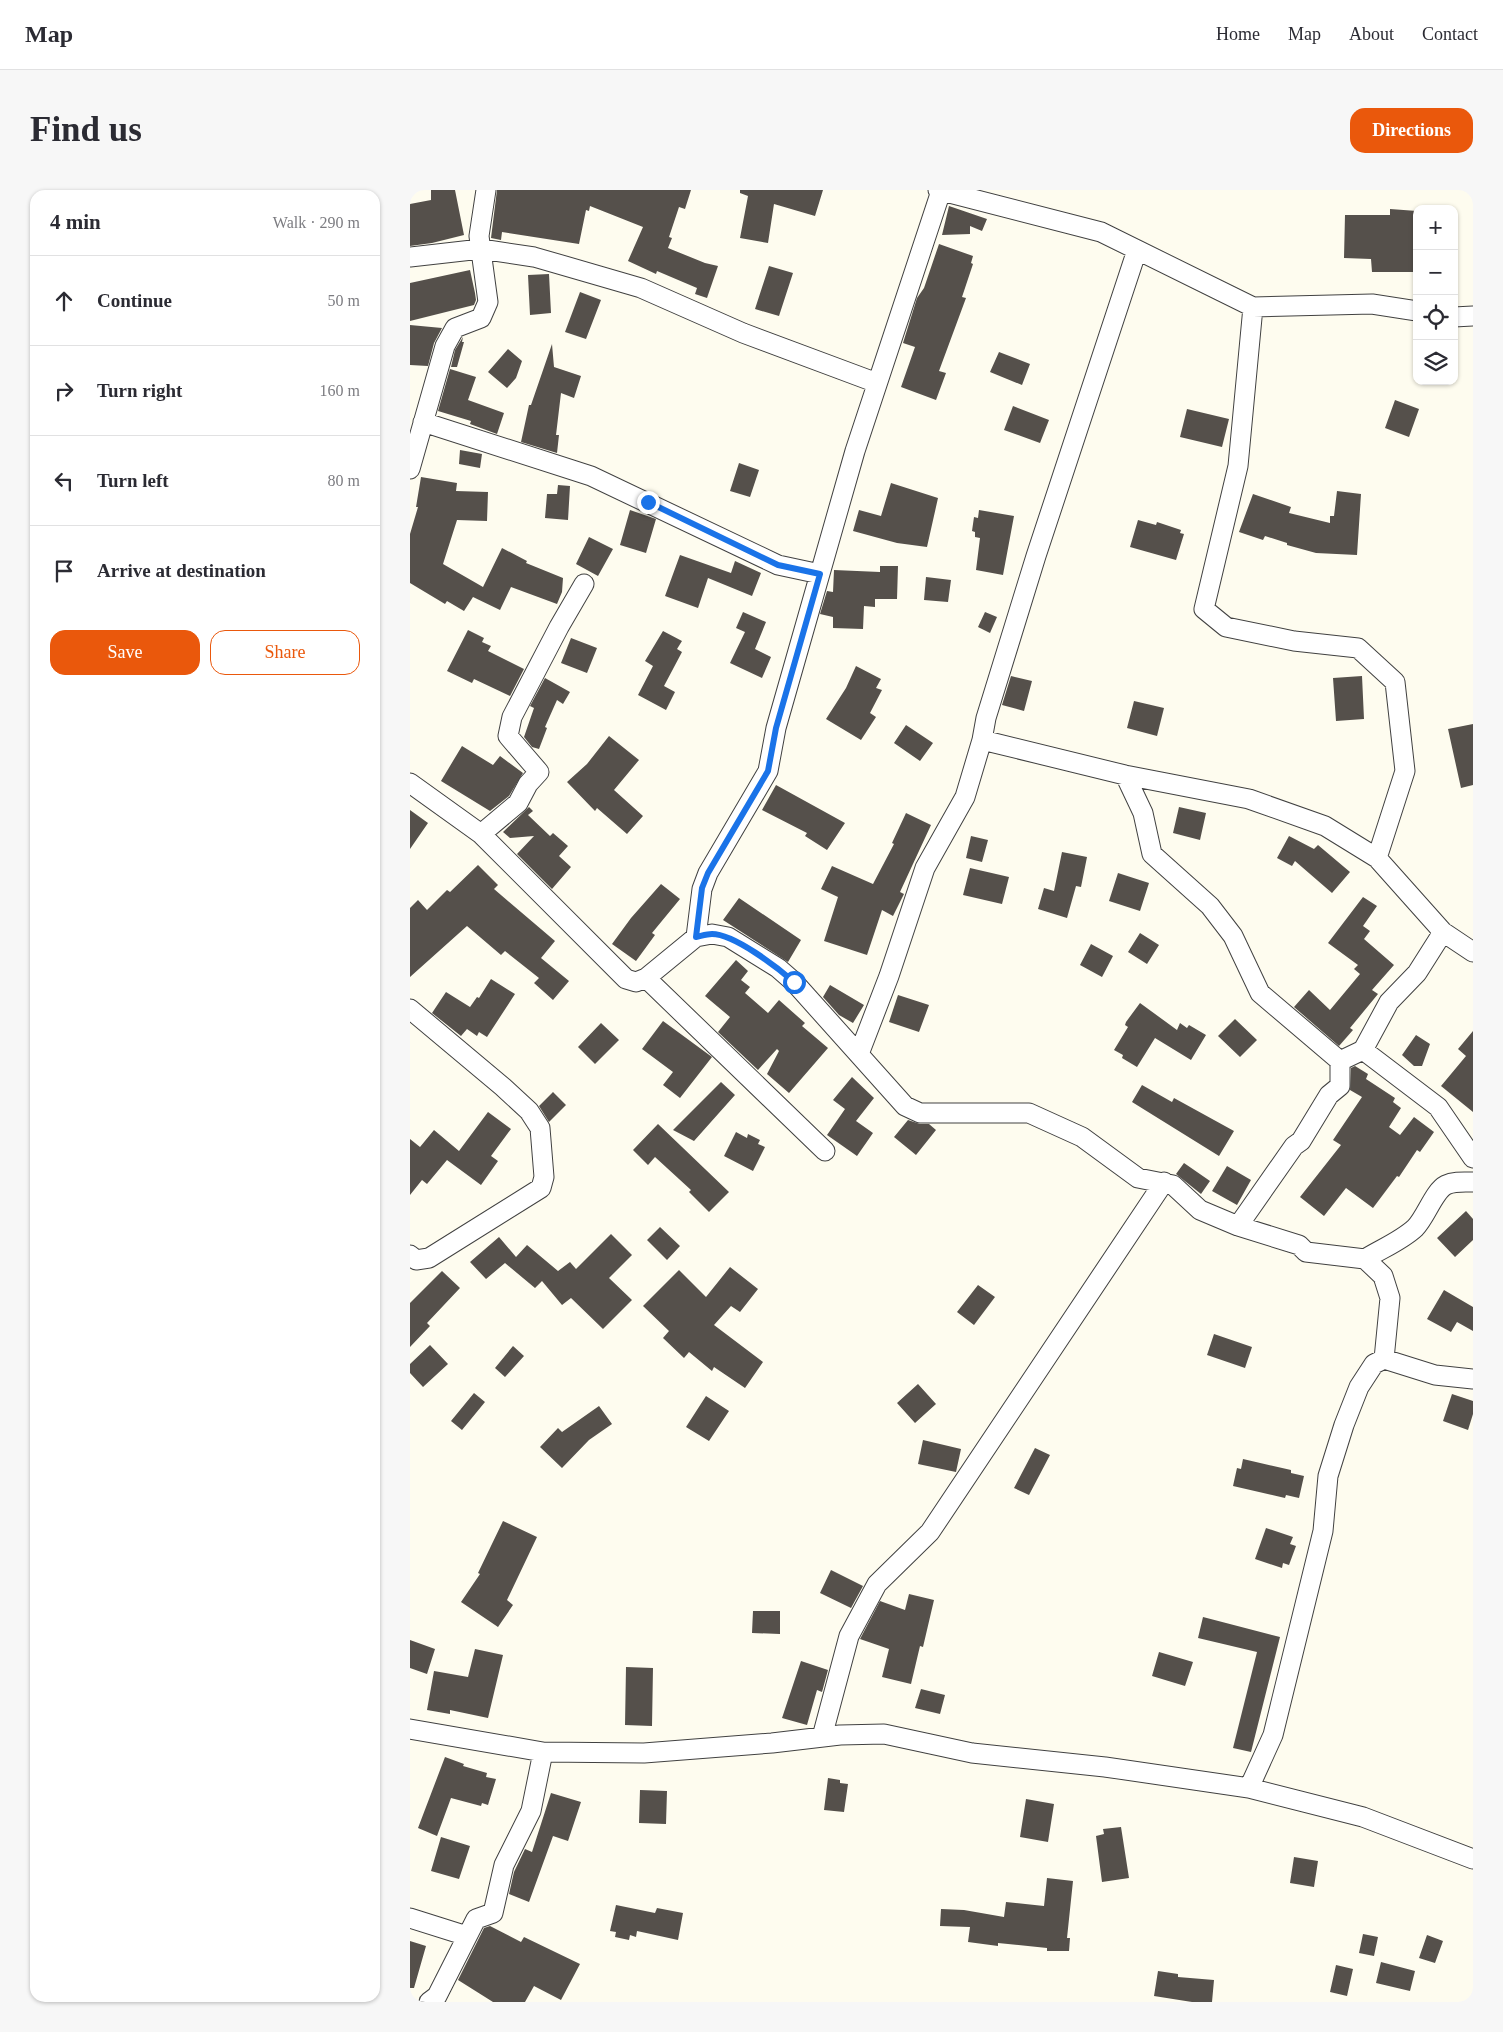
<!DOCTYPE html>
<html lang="en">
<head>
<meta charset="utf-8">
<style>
  :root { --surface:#fff; --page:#f7f7f7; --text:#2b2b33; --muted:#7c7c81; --line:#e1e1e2; --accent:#ea580c }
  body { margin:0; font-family:Georgia,serif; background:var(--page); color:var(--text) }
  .controls { position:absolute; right:15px; top:15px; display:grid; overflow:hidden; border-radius:10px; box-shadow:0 1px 4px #0004 }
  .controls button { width:45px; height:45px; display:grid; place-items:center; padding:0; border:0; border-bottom:1px solid var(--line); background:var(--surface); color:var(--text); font:25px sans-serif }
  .stop { position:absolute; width:15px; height:15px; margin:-11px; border:4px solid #1a73e8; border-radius:50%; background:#fff }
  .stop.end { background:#1a73e8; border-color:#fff; box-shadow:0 1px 5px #0008 }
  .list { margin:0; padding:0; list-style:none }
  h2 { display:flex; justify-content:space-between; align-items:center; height:65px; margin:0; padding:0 20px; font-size:21px }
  h2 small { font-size:16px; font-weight:400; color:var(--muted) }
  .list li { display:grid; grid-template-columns:32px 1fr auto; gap:15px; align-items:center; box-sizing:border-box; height:90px; padding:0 20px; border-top:1px solid var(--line) }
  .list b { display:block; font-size:19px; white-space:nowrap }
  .list em { font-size:16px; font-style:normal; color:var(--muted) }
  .actions { display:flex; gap:10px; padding:15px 20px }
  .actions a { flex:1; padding:11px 0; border:1px solid var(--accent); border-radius:15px; text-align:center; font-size:18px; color:var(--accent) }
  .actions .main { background:var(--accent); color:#fff }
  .icon { flex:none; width:28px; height:28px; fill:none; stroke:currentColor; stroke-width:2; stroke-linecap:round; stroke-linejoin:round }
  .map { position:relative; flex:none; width:1063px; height:1812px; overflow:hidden; border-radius:15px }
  header { display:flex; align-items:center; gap:30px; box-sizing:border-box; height:70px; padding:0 25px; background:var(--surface); border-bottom:1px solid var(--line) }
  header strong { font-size:24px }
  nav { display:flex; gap:28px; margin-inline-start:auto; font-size:18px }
  .intro { display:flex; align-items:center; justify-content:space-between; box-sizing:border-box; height:120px; padding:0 30px }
  h1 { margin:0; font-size:35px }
  .button { padding:12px 22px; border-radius:15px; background:var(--accent); color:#fff; font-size:18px; font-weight:700 }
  main { display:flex; gap:30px; padding:0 30px }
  aside { flex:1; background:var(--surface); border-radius:15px; box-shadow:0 1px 4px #0004 }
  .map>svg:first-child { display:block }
  .building { fill:#55504b }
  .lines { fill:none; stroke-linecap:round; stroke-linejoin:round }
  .minor-casing { stroke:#414141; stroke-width:21 }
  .minor { stroke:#fff; stroke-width:19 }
  .route { stroke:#1a73e8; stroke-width:6 }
</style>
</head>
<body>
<header>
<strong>Map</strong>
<nav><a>Home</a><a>Map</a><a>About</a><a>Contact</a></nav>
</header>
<div class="intro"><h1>Find us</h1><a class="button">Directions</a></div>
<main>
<aside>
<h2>4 min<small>Walk · 290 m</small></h2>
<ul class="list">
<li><svg class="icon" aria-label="ahead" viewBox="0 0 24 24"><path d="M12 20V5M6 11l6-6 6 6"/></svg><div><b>Continue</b></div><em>50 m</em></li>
<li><svg class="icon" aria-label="right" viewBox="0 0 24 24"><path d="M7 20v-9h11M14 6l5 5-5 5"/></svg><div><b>Turn right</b></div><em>160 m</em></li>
<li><svg class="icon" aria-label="left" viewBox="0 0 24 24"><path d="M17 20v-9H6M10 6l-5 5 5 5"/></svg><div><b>Turn left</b></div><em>80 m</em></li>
<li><svg class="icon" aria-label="arrive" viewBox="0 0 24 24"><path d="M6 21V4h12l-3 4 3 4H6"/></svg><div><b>Arrive at destination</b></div></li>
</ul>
<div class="actions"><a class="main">Save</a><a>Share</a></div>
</aside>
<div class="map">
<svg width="1063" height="1812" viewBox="0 0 1063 1812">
  <rect width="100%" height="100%" fill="#fefcef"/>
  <path class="building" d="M 21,0 L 45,0 L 54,45 L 22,53 L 0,56 L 0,14 L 21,10 Z
    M 87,0 L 281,0 L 275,19 L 269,17 L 259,47 L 262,48 L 258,58 L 295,73 L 308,76 L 297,108 L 285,104 L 287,98 L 247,81 L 246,84 L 218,71 L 233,37 L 180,16 L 179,21 L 176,20 L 169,54 L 92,42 L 91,50 L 81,48 Z
    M 330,0 L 413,0 L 405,26 L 364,14 L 358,53 L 330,48 L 338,6 L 330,3 Z
    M 539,16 L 577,29 L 572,41 L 560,36 L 560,44 L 532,45 Z
    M 980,19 L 1007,21 L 1005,61 L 1007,61 L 1007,82 L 962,82 L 961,69 L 934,68 L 935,25 L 980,25 Z
    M 529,54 L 563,66 L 561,73 L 563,74 L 552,107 L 556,108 L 529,181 L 536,183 L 526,210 L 491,197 L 505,157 L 493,153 L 507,108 L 514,98 Z
    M 359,76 L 383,83 L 369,126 L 345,119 Z
    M 60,80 L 65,103 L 66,110 L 64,115 L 0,131 L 0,93 Z
    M 139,84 L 141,123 L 120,125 L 118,85 Z
    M 170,102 L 191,110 L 176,149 L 155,142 Z
    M 0,135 L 32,138 L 24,153 L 18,176 L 0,175 Z
    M 53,147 L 52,152 L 54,152 L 47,177 L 41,177 L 45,160 Z
    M 142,154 L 144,177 L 171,186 L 164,208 L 151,203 L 146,245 L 149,245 L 147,263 L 111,252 L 119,215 L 121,215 Z
    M 98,159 L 112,171 L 106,188 L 97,198 L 78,182 Z
    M 589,162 L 620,174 L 612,195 L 580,182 Z
    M 40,179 L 66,187 L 58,210 L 94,223 L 87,244 L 60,234 L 61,231 L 28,221 Z
    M 985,210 L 1009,219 L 999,247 L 975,238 Z
    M 603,216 L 639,230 L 630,253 L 594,240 Z
    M 777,219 L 819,229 L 812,257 L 770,247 Z
    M 50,260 L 72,264 L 70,278 L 49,274 Z
    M 329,273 L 349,280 L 340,307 L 320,301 Z
    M 11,287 L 47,293 L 46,301 L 78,302 L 77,331 L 47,330 L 33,374 L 73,397 L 92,358 L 117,371 L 116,373 L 153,388 L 152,402 L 147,414 L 101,397 L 90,420 L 63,407 L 54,421 L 37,411 L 35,414 L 0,393 L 0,344 L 8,317 L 6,317 Z
    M 481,293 L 528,308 L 517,357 L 487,353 L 443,341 L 449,320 L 471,326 Z
    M 148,295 L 160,296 L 158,330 L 135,328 L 137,304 L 147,304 Z
    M 927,301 L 951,304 L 947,365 L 906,363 L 877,355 L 877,353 L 855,346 L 853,350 L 829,342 L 843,304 L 881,317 L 879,323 L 920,333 L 920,326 L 924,326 Z
    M 220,320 L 246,329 L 236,363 L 210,355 Z
    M 569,320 L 604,326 L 593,385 L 566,380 L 570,348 L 565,347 L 565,342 L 562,341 L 564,327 L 568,328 Z
    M 728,330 L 746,335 L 747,332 L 771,340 L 770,343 L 774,344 L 766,370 L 720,357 Z
    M 179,347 L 203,359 L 188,386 L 166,374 Z
    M 270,365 L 321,383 L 325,371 L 351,383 L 342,406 L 298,388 L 288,418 L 255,406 Z
    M 470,376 L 488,376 L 487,409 L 465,409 L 465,417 L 454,416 L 453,439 L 423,438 L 423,427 L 410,424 L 417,401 L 423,402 L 424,380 L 470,382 Z
    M 516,387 L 541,390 L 538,412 L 514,410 Z
    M 333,422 L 356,432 L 345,459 L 361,467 L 352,488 L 320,473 L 335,442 L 326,438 Z
    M 575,422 L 587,427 L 580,443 L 568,437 Z
    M 58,440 L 74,448 L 72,452 L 81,456 L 78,461 L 114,479 L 100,506 L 64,489 L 62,493 L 37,481 Z
    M 253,441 L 272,451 L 267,459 L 272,462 L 254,496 L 265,502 L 256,520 L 228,505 L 243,476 L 235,471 Z
    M 161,448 L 187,458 L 177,483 L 151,473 Z
    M 446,476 L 471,489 L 466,498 L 472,500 L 460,523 L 466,527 L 451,550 L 416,529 L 436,498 Z
    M 601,486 L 622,491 L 614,521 L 592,515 Z
    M 952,486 L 954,529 L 926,531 L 923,488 Z
    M 135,488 L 160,502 L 153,514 L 147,510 L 135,537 L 137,538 L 129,559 L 122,557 L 114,547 L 124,518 L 120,516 Z
    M 724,511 L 754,518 L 747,546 L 717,538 Z
    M 1063,534 L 1063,595 L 1051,598 L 1038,539 Z
    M 496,535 L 523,553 L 510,571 L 484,553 Z
    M 199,546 L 229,570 L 204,600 L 233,626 L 217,644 L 187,618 L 185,621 L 157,592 L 177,574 Z
    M 52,556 L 83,575 L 90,566 L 113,583 L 99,606 L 80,621 L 31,591 Z
    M 366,595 L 435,633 L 417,660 L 395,646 L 397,643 L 352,620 Z
    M 119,617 L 123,621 L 118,625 L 140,646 L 143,643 L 158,656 L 149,666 L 161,677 L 142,699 L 107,664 L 124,646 L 100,648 L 93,642 Z
    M 769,617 L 796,623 L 790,650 L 763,643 Z
    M 0,620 L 18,633 L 0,659 Z
    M 496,623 L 521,635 L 490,702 L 494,704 L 483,726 L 472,720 L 457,765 L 414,751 L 428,707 L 411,699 L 422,676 L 463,694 L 484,654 L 482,653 Z
    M 561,646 L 578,650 L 572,672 L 556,668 Z
    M 879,646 L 904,659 L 908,655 L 940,682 L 922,703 L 885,671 L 882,676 L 867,668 Z
    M 652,662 L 677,667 L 671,697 L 666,696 L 657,728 L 628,719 L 634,698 L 644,701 Z
    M 68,675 L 88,695 L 84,699 L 145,751 L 131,768 L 159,791 L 143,810 L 124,793 L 129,788 L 95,761 L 91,765 L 57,736 L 0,787 L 0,718 L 8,710 L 17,720 L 37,700 L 40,702 Z
    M 560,678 L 599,687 L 592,714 L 553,705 Z
    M 708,683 L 739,693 L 730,721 L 699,711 Z
    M 251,694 L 270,709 L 242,743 L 245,745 L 226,771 L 202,754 L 221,728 Z
    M 953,707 L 967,716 L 953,736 L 960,741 L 954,749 L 984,775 L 962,800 L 968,804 L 940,838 L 943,840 L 929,856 L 884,817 L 899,800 L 920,820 L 950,784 L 944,779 L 948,775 L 918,753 Z
    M 329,708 L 391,750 L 378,772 L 313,730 Z
    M 730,743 L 749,755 L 737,774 L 718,762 Z
    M 681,754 L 703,766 L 692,787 L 670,775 Z
    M 326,770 L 338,781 L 331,790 L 340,797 L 335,803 L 358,823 L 369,810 L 395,833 L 392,836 L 418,858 L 379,903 L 357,884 L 369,861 L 367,859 L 348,880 L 308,842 L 320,827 L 295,806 Z
    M 81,789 L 105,804 L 77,847 L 69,842 L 67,846 L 57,839 L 51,846 L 22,823 L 36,802 L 60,817 L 67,807 L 69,808 Z
    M 420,795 L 454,815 L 443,833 L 429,825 L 413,807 Z
    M 488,805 L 519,815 L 509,842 L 479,832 Z
    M 730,813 L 767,840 L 770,833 L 777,838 L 779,835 L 796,845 L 781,870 L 745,848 L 727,877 L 712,868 L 713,865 L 704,860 L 718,837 L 715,835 L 716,832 Z
    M 825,829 L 847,850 L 830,867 L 808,846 Z
    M 253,831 L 302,867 L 270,908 L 253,895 L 263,882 L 232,859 Z
    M 191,833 L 209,850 L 185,874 L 168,857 Z
    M 1063,841 L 1063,922 L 1031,896 L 1056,866 L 1048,859 Z
    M 1006,845 L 1020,854 L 1012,876 L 1004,876 L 992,865 Z
    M 945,876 L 958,884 L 956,889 L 985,908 L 983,912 L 991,918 L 979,937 L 990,945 L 1004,927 L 1024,942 L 1010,962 L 1007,960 L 989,987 L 987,986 L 963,1018 L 936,998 L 914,1026 L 890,1007 L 931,955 L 923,950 L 952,907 L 940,900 L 941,878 Z
    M 442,887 L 464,908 L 446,931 L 463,943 L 447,966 L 417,945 L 435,919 L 423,910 Z
    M 311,892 L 325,905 L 284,951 L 263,940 Z
    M 732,895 L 762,912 L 764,908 L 824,941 L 809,966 L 722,912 Z
    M 143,902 L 156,915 L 139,932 L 129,916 Z
    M 78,922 L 101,939 L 81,966 L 88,971 L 71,995 L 37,970 L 17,994 L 12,990 L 0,1005 L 0,949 L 10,957 L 24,940 L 49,961 Z
    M 498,930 L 510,934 L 519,934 L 526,940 L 506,965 L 484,947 Z
    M 248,934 L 319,1002 L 299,1022 L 279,1002 L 281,1000 L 245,967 L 238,975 L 223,960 Z
    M 326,942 L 337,948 L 338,944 L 350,950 L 348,954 L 355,957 L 343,981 L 314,966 Z
    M 774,973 L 800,991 L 791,1004 L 766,984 Z
    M 817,976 L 841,990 L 827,1015 L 802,1001 Z
    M 1056,1021 L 1063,1029 L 1063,1050 L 1045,1067 L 1027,1048 Z
    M 250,1037 L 270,1056 L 257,1070 L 237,1050 Z
    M 201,1044 L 222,1065 L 199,1088 L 222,1110 L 193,1139 L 161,1108 L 152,1115 L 132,1091 L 125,1098 L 95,1073 L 76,1089 L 60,1072 L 89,1047 L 106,1067 L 117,1055 L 148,1081 L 160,1072 L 166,1079 Z
    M 320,1077 L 348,1099 L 330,1122 L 321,1116 L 304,1135 L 353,1172 L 335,1198 L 304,1177 L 302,1181 L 279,1162 L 274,1168 L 253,1148 L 259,1141 L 233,1116 L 269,1080 L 296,1107 Z
    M 32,1081 L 50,1098 L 17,1133 L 20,1136 L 0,1157 L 0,1113 Z
    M 568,1095 L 585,1107 L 564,1135 L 547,1122 Z
    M 1034,1100 L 1063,1117 L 1063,1141 L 1047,1132 L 1041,1142 L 1017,1129 Z
    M 804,1144 L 842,1157 L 835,1178 L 797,1165 Z
    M 20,1155 L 38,1174 L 13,1197 L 0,1183 L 0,1174 Z
    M 103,1156 L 114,1166 L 95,1187 L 85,1178 Z
    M 508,1194 L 526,1214 L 505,1233 L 487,1213 Z
    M 64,1203 L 75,1212 L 52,1240 L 41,1231 Z
    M 1042,1204 L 1063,1211 L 1063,1224 L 1058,1240 L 1033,1231 Z
    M 296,1206 L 319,1221 L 299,1251 L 276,1237 Z
    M 189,1216 L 202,1234 L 179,1250 L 152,1278 L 130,1257 L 148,1238 L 152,1242 Z
    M 513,1250 L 551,1259 L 546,1282 L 508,1274 Z
    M 625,1258 L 640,1265 L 619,1305 L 604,1298 Z
    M 833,1269 L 881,1280 L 881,1283 L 894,1286 L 889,1308 L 876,1305 L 875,1308 L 823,1296 L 827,1278 L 831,1279 Z
    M 93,1331 L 127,1347 L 97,1410 L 103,1415 L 88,1437 L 51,1412 L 70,1384 L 68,1383 Z
    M 856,1338 L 883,1347 L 880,1354 L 886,1356 L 879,1375 L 873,1373 L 872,1378 L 845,1369 Z
    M 421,1380 L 453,1396 L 441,1418 L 410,1403 Z
    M 499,1404 L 524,1410 L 513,1457 L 510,1456 L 501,1494 L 472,1487 L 479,1459 L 450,1449 L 470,1411 L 495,1420 Z
    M 343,1421 L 370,1421 L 370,1444 L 342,1443 Z
    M 793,1427 L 870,1447 L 841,1562 L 823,1558 L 847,1462 L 788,1448 Z
    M 0,1450 L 25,1459 L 17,1484 L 0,1478 Z
    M 65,1459 L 93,1465 L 78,1528 L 40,1520 L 40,1524 L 17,1520 L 24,1481 L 58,1487 Z
    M 749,1462 L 783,1472 L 775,1496 L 742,1486 Z
    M 391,1471 L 418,1480 L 412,1502 L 407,1500 L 397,1535 L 372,1528 Z
    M 216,1477 L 243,1478 L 242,1536 L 215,1535 Z
    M 511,1499 L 535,1505 L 530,1524 L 505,1518 Z
    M 35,1567 L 54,1574 L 53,1576 L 77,1583 L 76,1587 L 86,1589 L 78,1615 L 72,1613 L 71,1616 L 41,1608 L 27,1646 L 8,1638 Z
    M 418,1588 L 430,1590 L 430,1593 L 438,1594 L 434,1622 L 414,1620 Z
    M 230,1600 L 257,1601 L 256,1634 L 229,1633 Z
    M 141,1603 L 171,1612 L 158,1651 L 143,1646 L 119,1712 L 99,1704 L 104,1682 L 115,1659 L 122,1662 Z
    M 616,1609 L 644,1614 L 638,1652 L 610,1647 Z
    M 711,1637 L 719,1688 L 692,1692 L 686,1646 L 694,1644 L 693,1639 Z
    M 31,1647 L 60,1656 L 49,1689 L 21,1681 Z
    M 884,1667 L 908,1671 L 904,1697 L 880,1693 Z
    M 637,1688 L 663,1691 L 657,1748 L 660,1748 L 659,1761 L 637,1761 L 637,1758 L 588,1753 L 588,1756 L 558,1752 L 560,1737 L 530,1736 L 531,1719 L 554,1720 L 594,1727 L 596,1712 L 634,1716 Z
    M 206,1715 L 245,1723 L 247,1718 L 273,1723 L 268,1750 L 227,1741 L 226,1747 L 220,1745 L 219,1750 L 205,1747 L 206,1742 L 200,1741 Z
    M 80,1736 L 111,1752 L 114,1747 L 170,1774 L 151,1810 L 124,1796 L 115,1812 L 83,1812 L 48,1790 L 74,1738 Z
    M 953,1744 L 968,1747 L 964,1766 L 949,1763 Z
    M 1017,1745 L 1033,1751 L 1025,1773 L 1009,1768 Z
    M 0,1751 L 16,1756 L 4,1798 L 0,1798 Z
    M 971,1772 L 1005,1781 L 1000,1801 L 966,1793 Z
    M 926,1775 L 943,1779 L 937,1806 L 920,1802 Z
    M 748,1781 L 768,1784 L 768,1787 L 804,1790 L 802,1812 L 782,1812 L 744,1806 Z"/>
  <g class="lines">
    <defs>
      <path id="minor" d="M 528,0 L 691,42 L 843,117 L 962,114 L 1007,121
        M 0,67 L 71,59 L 124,67 L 231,98 L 333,143 L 467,193
        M 843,117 L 828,276 L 794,419 L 816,437 L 884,451 L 948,458 L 985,492 L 995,581 L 967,668
        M 1044,127 L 1063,126
        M 13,232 L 181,286 L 368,375 L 410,384
        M 0,279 L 35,156 L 45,138 L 71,128 L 78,112 L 69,46 L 76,0
        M 572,550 L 715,585 L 839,609 L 915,636 L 967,668 L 1033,742
        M 715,585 L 733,623 L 742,664 L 800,716 L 823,746 L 850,803 L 930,871
        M 0,593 L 71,644 L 216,789 L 226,792 L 236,788 L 286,747 L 302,744 L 318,747 L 368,778 L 384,792 L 495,916 L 510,923 L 619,923 L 672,947 L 728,988 L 763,995 L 790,1020 L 828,1036 L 889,1055 L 896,1062 L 955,1069 L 973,1086 L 980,1108 L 974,1169
        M 71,644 L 108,613 L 118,594 L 129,582 L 98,546 L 102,527 L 149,437 L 174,394
        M 286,747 L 292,699 L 298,683 L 358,581 L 366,538 L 445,261 L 531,1
        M 236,788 L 415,961
        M 0,819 L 93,897 L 119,921 L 130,938 L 134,987 L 131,998 L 19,1068 L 6,1070 L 0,1065
        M 953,860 L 1028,917 L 1063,968
        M 449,864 L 479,786 L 515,678 L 555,607 L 572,550 L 576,528 L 626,366 L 727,60
        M 828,1036 L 884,956 L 891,951 L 919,905 L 930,896 L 930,871 L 953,860 L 979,812 L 1007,783 L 1033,742 L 1063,762
        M 955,1069 C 971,1059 991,1051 1005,1038 C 1016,1027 1024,1001 1036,995 C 1044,991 1054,992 1063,992
        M 0,1539 L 133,1562 L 234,1563 L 362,1553 L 430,1545 L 474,1544 L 562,1563 L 695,1577 L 839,1598 L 953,1627 L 1063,1669
        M 412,1547 L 439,1446 L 467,1394 L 520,1342 L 754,992
        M 839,1598 L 863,1545 L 913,1341 L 918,1286 L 934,1235 L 949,1197 L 964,1174 L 974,1169 L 1025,1185 L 1063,1189
        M 0,1728 L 57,1746
        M 19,1812 L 27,1806 L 66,1729 L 83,1723 L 94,1675 L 121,1621 L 133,1562"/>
    </defs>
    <use href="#minor" class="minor-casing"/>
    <use href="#minor" class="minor"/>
  </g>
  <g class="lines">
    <path class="route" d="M 238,312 L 368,375 L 410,384 L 366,538 L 358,581 L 298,683 L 292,698 L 286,747 C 291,746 297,744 302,744 C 324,744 367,777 384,792"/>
  </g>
</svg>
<div class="controls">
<button>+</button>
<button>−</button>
<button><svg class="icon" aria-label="locate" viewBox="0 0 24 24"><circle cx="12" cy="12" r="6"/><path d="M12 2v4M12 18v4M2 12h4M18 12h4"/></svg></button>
<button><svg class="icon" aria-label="layers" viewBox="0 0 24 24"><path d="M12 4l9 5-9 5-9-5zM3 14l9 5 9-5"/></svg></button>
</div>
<div class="stop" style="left:384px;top:792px"></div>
<div class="stop end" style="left:238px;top:312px"></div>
</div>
</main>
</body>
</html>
